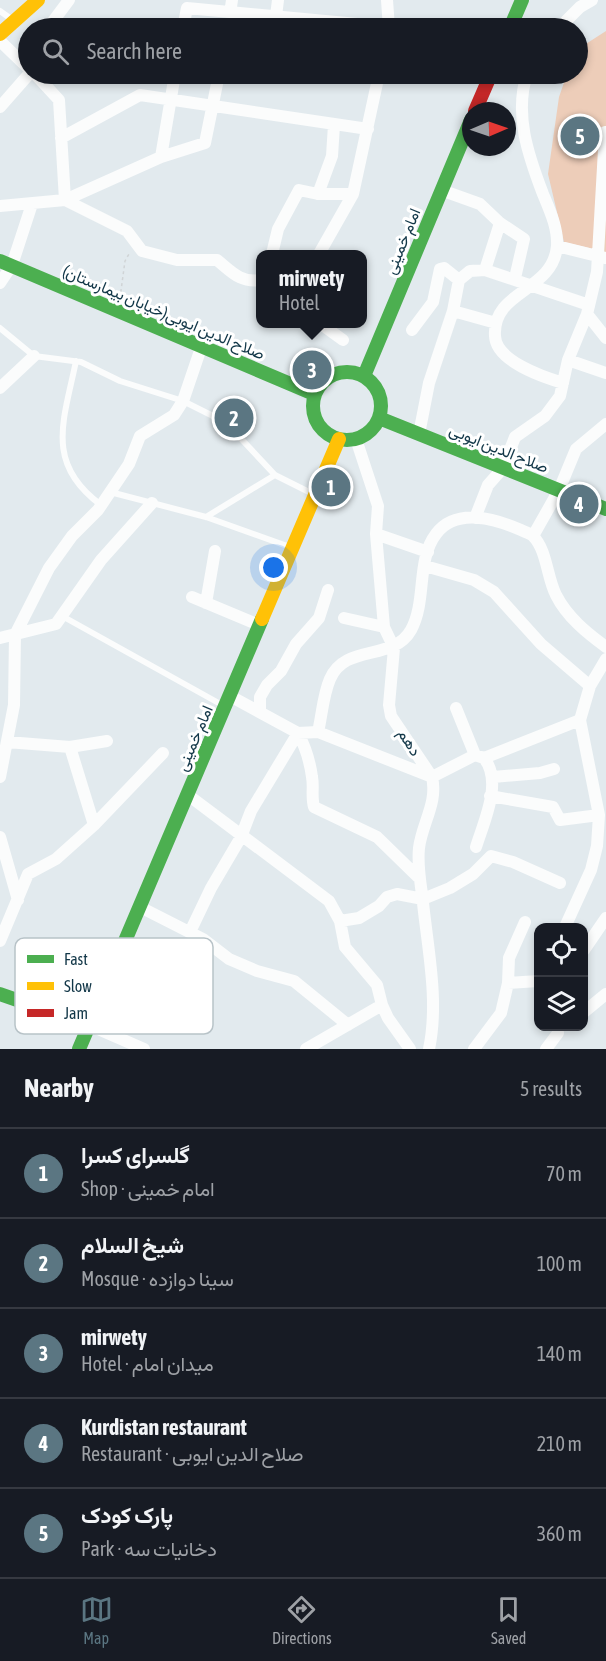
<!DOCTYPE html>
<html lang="en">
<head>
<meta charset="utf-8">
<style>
  :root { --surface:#171b24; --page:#242831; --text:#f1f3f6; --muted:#9ea1a6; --line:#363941; --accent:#5b7682 }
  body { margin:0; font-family:"Asap Condensed",Vazirmatn,sans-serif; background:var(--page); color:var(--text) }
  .controls { position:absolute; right:18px; bottom:18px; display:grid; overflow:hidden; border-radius:12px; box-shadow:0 3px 9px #0003 }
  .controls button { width:54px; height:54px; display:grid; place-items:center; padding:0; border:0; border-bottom:2px solid var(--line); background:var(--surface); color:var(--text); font:30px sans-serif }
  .compass { position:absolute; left:462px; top:102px; width:54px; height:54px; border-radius:50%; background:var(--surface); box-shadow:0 3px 9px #0003; rotate:88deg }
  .you { position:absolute; left:274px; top:568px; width:21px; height:21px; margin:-15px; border:4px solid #fff; border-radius:50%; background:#1a73e8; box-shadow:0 0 0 9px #1a73e833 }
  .badge { display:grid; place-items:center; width:39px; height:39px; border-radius:50%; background:var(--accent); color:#fff; font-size:20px; font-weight:700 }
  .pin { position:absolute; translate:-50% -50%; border:3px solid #fff; box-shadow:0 2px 6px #0006 }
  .popup { position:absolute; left:256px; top:250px; width:111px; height:78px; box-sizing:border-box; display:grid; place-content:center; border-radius:12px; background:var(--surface); filter:drop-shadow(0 2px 4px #0005); font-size:20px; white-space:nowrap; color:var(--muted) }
  .popup b { font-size:22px; color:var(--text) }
  .popup::after { content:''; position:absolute; left:50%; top:100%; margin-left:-12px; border:12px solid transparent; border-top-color:var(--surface) }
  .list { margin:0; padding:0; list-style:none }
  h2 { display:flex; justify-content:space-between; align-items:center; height:78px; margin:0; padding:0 24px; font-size:26px }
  h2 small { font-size:20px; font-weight:400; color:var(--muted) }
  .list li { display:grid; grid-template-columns:39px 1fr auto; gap:18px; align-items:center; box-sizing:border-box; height:90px; padding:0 24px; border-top:2px solid var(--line) }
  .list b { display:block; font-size:22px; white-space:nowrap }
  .list p { margin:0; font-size:20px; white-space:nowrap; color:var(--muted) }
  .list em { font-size:20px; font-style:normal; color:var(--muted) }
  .icon { flex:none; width:33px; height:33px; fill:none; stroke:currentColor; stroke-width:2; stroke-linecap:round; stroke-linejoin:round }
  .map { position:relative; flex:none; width:606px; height:1049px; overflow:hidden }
  .search { position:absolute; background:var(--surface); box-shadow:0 3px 9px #0003; left:18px; right:18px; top:18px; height:66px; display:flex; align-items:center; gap:15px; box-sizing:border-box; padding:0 21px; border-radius:33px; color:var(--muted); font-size:22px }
  .sheet { height:528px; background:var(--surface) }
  nav { display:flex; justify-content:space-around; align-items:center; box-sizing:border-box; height:84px; border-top:2px solid var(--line); background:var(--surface); font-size:16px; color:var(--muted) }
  nav a { display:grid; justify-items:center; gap:3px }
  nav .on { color:var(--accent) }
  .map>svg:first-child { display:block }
  .green { fill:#edcdb9 }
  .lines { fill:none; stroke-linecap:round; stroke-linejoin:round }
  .path { stroke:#d0d4d6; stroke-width:1.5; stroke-dasharray:3 3; stroke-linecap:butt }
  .lane { stroke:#fbfcfc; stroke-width:6 }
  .street { stroke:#fbfcfc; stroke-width:12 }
  .fast { stroke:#4caf50; stroke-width:14 }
  .slow { stroke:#ffc107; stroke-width:14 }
  .jam { stroke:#c62828; stroke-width:14 }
  .labels { text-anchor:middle; stroke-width:6; stroke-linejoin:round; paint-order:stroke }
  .street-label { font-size:16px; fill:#123748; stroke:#fff }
  .key { fill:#fff; stroke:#b8c3c8; stroke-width:1.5 }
  .key-label { font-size:16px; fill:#123748 }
</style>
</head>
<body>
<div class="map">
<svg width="606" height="1049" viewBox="0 0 606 1049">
  <rect width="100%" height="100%" fill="#e2eaee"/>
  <path class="green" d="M 606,31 L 606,252 L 564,242 L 548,174 L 559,97 L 567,74 L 578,74 L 578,49 Z"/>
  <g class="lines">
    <path class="path" d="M 120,298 L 125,261 L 129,254"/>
    <path class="lane" d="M 0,11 L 14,21
      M 0,328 L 34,356 L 81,362 L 120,381 L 183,401 L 211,415 L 231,428 L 275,475 L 315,495
      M 76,361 C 64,420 44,463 101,505
      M 110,492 L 206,517 L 290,547
      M 206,517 L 275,475
      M 62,616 L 224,706"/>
    <path class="street" d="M 387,0 L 389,28
      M 187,8 L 389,27
      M 276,16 L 278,0
      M 48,28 L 69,0
      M 183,28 L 187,8
      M 228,28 L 232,0
      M 559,28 L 580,7 L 592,0
      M 0,41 L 28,68
      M 35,74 L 59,100 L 65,200 L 127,231 L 142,251 L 177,260 L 217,260 C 232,272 240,283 261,280
      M 527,74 C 514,114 528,155 543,194 C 550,211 558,228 557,246 C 553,292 492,290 495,336 C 496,361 543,377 563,383
      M 0,107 L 29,74
      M 61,138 L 140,95 L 368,129
      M 161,157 L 175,74
      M 441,190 L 480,204 L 500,223 L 524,239 L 515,278
      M 318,194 L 332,156 L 334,125
      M 0,206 L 65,200 L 161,157 L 205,143 L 219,74
      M 557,246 L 605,258
      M 272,254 L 278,229 L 299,190 L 318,194 L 353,194
      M 319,254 L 353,194 L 379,74
      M 485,270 L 500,223
      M 459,280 L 470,271 L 485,270 L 589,305
      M 0,283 L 12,265 L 32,204
      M 453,311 L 496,323
      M 587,314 L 606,338
      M 321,324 L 343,340
      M 412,330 L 433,302 L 440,269 L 444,268 L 459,280
      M 568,360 L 606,373
      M 0,388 L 34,356
      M 419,434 L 429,383 L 453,311 L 459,280
      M 356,439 L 378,506 L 376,534 L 384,627 L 394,648 L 389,705 L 391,716 L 432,777 C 438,803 422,823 419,848 C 417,867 421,884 423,903 C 428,950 439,1002 429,1049
      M 475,518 L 488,485 L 503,468 L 515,437 L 545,416 L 560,396 L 568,360 L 587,314 L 597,272 L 605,132
      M 376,534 L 428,552
      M 533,536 L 559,490 L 576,449 L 606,424
      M 425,566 L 474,580 L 494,592 L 541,644 L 590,686
      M 192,597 L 259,625
      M 206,603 L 215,551
      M 344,618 L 384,627
      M 0,638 L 56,624 L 101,560 L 152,503
      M 230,696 L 298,733 C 305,746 310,762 312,777 C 314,787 311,796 314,807 L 377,837 L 418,877
      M 456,708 L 475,755
      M 260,712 L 260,697 L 267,685 L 281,671 L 296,644 L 319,618 L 328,590
      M 318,732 C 322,715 323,695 330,679 C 345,643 393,662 411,630 C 427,601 416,560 436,534 C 456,507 496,519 521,530 C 524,532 530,533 533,536 C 547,550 547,578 556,595 C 567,617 587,633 606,647
      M 7,742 L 70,747 L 107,741
      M 70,747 L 94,825
      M 484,758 L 580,720
      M 0,777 L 14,705 L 15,635 L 49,568 L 72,536 L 98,510 L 129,464 L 140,436 L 174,415 L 183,401 L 202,345
      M 493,777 L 540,773 L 554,769
      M 188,795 L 329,901 L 340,921 L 345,947 L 377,985 L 382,1005 L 388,1018 L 410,1049
      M 490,796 L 553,807 L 560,820 L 599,815
      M 0,837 L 18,900
      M 140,907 L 203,939 L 229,959 L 257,971 L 294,981 L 348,1025
      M 340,921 L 359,918 L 379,906 L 387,897 L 397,894 L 423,899 L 450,888 L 473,874 L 491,856 L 513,862 L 560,883
      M 565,927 L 591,870 L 597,846 L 599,815 L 580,720 L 590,686 L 606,659
      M 190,932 L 211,888 L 241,837 L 251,811 L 298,733 L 318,732 L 432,777 L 475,755 L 484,758 C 503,782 484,821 476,847
      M 0,941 L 28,874 L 56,859 L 94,825 L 163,753
      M 584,950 L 606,918
      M 508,983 L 538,981
      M 584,1012 L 606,994
      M 89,1025 L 144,1049
      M 306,1049 L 382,1005
      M 474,1049 L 501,1013 L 508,983 L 509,958 L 525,922
      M 546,1049 L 558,1033 L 557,1026"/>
    <path class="fast" d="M 510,28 L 522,0
      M 0,261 L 314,394
      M313 406a34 34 0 1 1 68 0a34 34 0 1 1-68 0Z
      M 364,376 L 471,120
      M 379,418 L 606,509
      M 0,994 L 89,1025
      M 79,1049 L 262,619"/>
    <path class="slow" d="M 0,34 L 38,0
      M 262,619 L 339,439"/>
    <path class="jam" d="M 475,111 L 491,74"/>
  </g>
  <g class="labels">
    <g class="street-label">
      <text transform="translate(402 241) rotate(-68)" y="6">امام خمینی</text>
      <text transform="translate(164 312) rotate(23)" y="6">صلاح الدین ایوبی(خیابان بیمارستان)</text>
      <text transform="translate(499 448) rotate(22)" y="6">صلاح الدین ایوبی</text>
      <text transform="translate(194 738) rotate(-67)" y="6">امام خمینی</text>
      <text transform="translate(410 742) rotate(58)" y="6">دهم</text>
    </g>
  </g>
  <rect x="15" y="938" width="198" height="96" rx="9" class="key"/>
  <rect x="27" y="955" width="27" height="8" fill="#4caf50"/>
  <rect x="27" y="982" width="27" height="8" fill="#ffc107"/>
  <rect x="27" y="1009" width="27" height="8" fill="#c62828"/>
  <g class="key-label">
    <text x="64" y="965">Fast</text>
    <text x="64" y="992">Slow</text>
    <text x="64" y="1019">Jam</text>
  </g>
</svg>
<div class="controls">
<button><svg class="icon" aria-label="locate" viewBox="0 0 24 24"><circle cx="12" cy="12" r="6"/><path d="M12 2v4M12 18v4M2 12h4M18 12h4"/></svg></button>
<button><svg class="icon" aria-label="layers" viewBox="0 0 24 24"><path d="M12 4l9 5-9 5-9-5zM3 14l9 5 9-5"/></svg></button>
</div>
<svg class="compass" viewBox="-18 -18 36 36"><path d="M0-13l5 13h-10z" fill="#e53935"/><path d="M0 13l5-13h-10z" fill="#9ea1a6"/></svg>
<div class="you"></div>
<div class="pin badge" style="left:331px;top:487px">1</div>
<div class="pin badge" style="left:234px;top:418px">2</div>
<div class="pin badge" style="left:312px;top:370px">3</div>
<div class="popup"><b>mirwety</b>Hotel</div>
<div class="pin badge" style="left:579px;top:504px">4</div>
<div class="pin badge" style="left:580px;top:136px">5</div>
<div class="search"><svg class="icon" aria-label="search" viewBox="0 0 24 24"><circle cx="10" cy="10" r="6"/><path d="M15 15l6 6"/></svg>Search here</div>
</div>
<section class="sheet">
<h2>Nearby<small>5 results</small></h2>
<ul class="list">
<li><span class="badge">1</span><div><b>گلسرای کسرا</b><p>Shop · امام خمینی</p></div><em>70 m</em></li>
<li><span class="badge">2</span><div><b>شیخ السلام</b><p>Mosque · سینا دوازده</p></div><em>100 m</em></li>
<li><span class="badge">3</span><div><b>mirwety</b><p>Hotel · میدان امام</p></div><em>140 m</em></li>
<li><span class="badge">4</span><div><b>Kurdistan restaurant</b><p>Restaurant · صلاح الدین ایوبی</p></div><em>210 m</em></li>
<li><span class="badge">5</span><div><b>پارک کودک</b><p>Park · دخانیات سه</p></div><em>360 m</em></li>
</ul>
</section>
<nav>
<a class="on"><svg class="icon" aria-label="map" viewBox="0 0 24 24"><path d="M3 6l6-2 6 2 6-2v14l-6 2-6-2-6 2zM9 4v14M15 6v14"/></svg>Map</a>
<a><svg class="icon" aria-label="directions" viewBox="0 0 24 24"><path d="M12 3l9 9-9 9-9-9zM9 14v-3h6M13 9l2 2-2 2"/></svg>Directions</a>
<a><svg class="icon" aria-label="saved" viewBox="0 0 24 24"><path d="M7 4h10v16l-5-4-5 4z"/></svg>Saved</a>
</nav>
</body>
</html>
